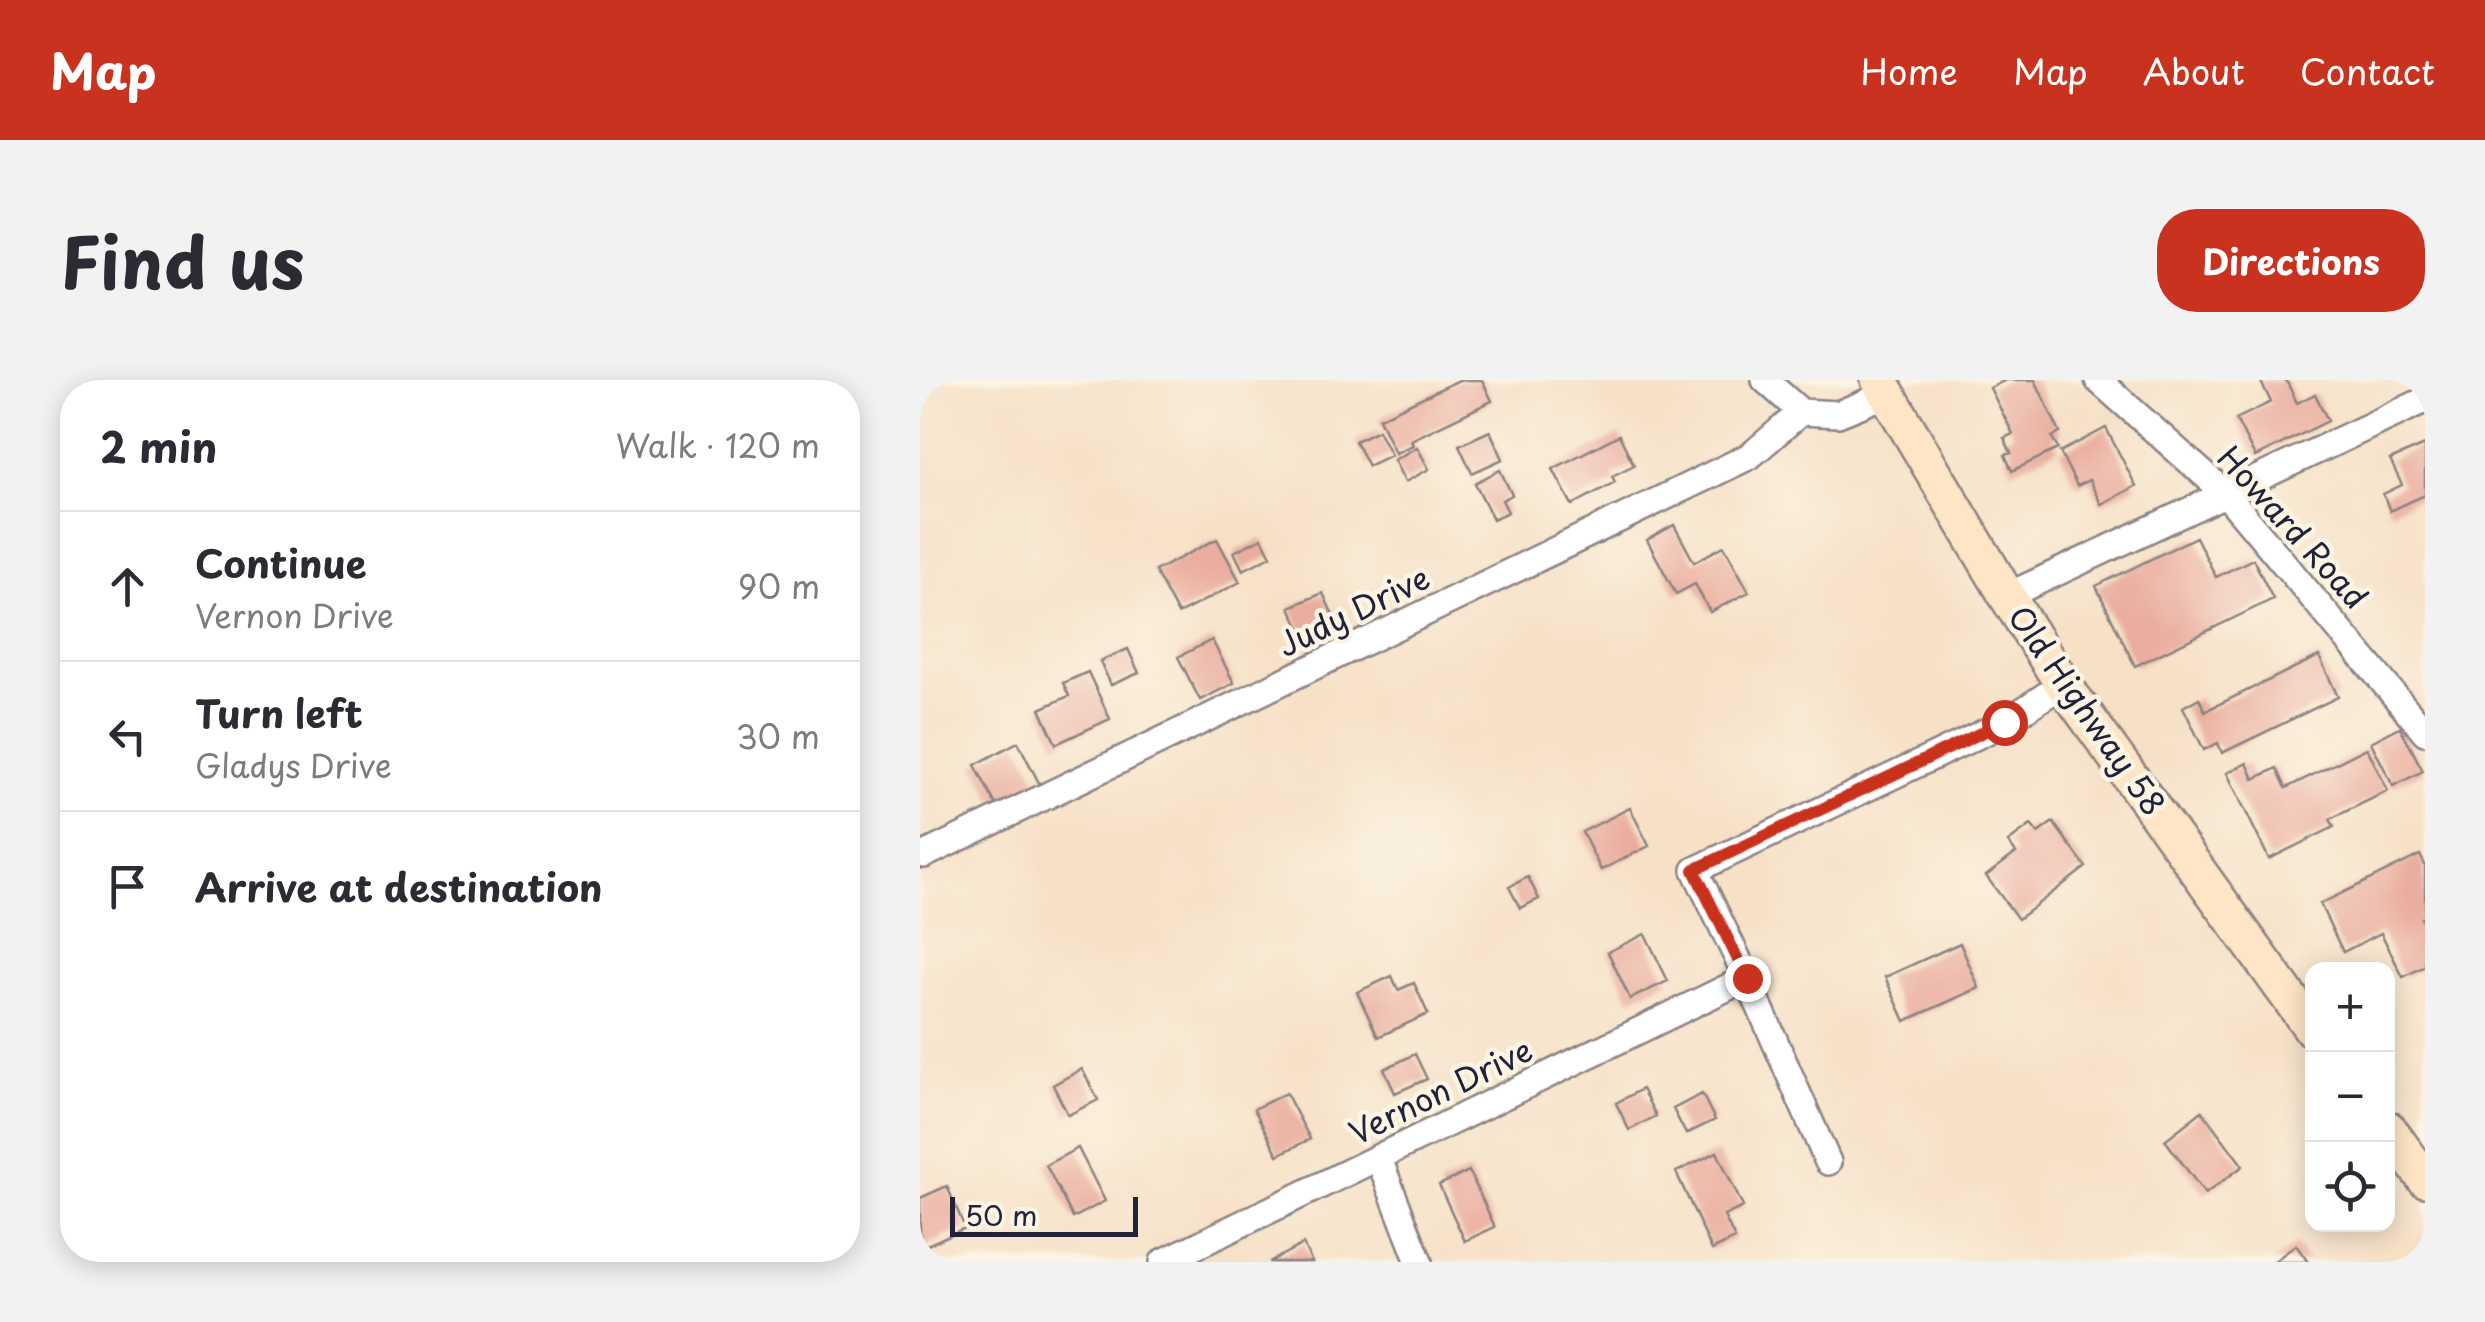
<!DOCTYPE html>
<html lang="en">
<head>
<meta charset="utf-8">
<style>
  :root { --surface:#fff; --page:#f2f2f3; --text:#2b2b33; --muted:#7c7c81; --line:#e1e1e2; --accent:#c8321e }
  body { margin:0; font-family:"Playpen Sans",sans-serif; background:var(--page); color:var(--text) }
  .controls { position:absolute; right:30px; bottom:30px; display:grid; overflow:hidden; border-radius:20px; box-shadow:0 5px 25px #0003 }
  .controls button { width:90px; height:90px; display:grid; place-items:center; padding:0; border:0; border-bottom:2px solid var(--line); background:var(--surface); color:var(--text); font:50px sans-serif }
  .scale { position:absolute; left:30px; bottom:25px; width:188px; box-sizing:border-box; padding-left:10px; border:5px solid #22223b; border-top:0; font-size:28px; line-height:35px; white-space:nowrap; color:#22223b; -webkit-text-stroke:8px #fcf5e5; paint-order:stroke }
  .stop { position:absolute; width:30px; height:30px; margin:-22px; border:8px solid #c8321e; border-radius:50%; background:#fff }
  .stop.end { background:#c8321e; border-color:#fff; box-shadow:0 2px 10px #0008 }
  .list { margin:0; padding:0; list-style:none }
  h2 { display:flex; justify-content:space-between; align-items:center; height:130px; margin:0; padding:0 40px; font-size:42px }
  h2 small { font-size:32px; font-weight:400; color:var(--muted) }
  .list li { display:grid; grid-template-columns:65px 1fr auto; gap:30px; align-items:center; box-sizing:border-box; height:150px; padding:0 40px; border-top:2px solid var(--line) }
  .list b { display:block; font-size:38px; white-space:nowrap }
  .list p { margin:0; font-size:32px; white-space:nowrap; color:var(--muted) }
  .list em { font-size:32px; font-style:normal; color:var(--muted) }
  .icon { flex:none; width:55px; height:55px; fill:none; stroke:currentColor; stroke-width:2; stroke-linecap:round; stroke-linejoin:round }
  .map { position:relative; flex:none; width:1505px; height:882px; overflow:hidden; border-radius:40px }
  header { display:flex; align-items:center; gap:60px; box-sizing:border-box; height:140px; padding:0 50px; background:var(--accent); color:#fff }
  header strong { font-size:48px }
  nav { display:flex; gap:55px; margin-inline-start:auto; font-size:35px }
  .intro { display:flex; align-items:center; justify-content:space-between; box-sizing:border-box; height:240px; padding:0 60px }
  h1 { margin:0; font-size:70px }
  .button { padding:25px 45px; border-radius:40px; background:var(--accent); color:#fff; font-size:35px; font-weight:700 }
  main { display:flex; gap:60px; padding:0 60px }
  aside { flex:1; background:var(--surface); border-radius:40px; box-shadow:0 5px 25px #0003 }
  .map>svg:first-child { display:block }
  .building { fill:#eaad9f }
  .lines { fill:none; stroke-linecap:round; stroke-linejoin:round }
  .minor-casing { stroke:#8c8281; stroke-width:30 }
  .secondary-casing { stroke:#8c8281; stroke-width:40 }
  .minor { stroke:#fff; stroke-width:25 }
  .secondary { stroke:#fde5c5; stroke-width:35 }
  .route { stroke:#c8321e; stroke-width:12 }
  .labels { text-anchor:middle; stroke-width:9; stroke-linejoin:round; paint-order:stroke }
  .street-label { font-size:32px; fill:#22223b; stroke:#fcf5e5 }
</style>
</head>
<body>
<header>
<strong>Map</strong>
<nav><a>Home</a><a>Map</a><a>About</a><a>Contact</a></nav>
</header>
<div class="intro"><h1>Find us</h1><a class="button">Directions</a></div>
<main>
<aside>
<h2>2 min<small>Walk · 120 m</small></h2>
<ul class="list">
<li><svg class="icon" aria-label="ahead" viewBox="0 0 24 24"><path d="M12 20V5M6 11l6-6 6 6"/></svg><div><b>Continue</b><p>Vernon Drive</p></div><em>90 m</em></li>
<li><svg class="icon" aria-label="left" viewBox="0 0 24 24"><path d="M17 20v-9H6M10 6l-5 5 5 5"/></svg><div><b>Turn left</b><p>Gladys Drive</p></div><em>30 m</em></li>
<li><svg class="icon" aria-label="arrive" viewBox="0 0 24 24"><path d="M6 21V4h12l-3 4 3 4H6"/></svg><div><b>Arrive at destination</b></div></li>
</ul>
</aside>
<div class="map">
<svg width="1505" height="882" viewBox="0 0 1505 882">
  <rect width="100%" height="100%" fill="#fcf5e5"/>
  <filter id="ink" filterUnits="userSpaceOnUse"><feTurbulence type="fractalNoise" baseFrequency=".01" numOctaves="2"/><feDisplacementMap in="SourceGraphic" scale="20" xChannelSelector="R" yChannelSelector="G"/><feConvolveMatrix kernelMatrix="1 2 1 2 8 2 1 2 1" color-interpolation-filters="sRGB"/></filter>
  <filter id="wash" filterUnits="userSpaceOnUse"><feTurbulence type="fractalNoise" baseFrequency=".0048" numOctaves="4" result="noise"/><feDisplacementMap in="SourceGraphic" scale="40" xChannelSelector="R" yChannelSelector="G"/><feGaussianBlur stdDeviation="2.25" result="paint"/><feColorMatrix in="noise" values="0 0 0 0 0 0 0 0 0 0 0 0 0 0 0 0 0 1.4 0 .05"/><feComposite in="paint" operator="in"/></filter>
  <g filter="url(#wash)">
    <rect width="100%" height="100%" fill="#f6e1c7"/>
    <g id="blocks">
      <path class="building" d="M 539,0 L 562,0 L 572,21 L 491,60 L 493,65 L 475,73 L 459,38 Z
        M 1086,0 L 1115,0 L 1140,53 L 1132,57 L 1138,69 L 1092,91 L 1085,75 L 1091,73 L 1084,58 L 1093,54 L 1070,8 Z
        M 1340,0 L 1366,0 L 1377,23 L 1395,14 L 1408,41 L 1335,77 L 1316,39 L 1351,22 Z
        M 1186,48 L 1216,106 L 1181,124 L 1169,100 L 1157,106 L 1140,72 Z
        M 458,50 L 471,75 L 448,86 L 435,61 Z
        M 570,51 L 583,79 L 552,93 L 539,65 Z
        M 699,55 L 714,85 L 692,96 L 695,102 L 652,125 L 633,89 Z
        M 1505,65 L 1505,115 L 1470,131 L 1463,114 L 1482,105 L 1470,80 Z
        M 497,67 L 509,89 L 485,102 L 474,80 Z
        M 580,90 L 592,115 L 582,120 L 588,132 L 573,139 L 555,103 Z
        M 754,145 L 774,182 L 804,166 L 829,212 L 790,232 L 775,204 L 756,214 L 727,160 Z
        M 1276,157 L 1296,197 L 1333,179 L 1353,219 L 1215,286 L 1176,206 Z
        M 342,158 L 351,176 L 323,190 L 314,172 Z
        M 297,159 L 320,202 L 258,234 L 235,191 Z
        M 403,213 L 419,249 L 387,264 L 370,227 Z
        M 292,260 L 314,303 L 280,320 L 258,277 Z
        M 208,269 L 219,293 L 191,305 L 180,281 Z
        M 1399,276 L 1418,317 L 1302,373 L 1298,363 L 1284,370 L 1263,327 L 1279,318 L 1285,331 Z
        M 168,292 L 190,339 L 136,364 L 120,329 L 149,316 L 143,303 Z
        M 1480,347 L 1503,391 L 1473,406 L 1451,362 Z
        M 98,362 L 120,405 L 77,427 L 55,385 Z
        M 1447,368 L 1468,411 L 1410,439 L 1414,447 L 1349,479 L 1307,393 L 1327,383 L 1334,399 L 1357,388 L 1366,408 Z
        M 710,428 L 729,466 L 681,490 L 662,452 Z
        M 1133,442 L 1166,487 L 1098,539 L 1066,496 L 1096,473 L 1088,462 L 1111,445 L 1118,453 Z
        M 1500,475 L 1505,485 L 1505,536 L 1501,538 L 1505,546 L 1505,586 L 1483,597 L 1461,553 L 1423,572 L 1400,524 Z
        M 608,497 L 619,519 L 600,528 L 589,507 Z
        M 725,554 L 748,601 L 710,619 L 688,572 Z
        M 1040,563 L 1059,608 L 985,641 L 965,597 Z
        M 472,596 L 478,610 L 494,603 L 508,634 L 458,657 L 437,612 Z
        M 495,674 L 507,699 L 475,713 L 464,689 Z
        M 162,689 L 178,720 L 148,735 L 133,705 Z
        M 722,709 L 736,736 L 709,750 L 696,723 Z
        M 366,713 L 390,759 L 358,775 L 334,729 Z
        M 782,714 L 795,740 L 766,754 L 753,729 Z
        M 1282,731 L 1323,786 L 1285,814 L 1245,760 Z
        M 158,768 L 185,821 L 153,838 L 126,785 Z
        M 797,772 L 823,827 L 804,836 L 815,859 L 792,870 L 756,792 Z
        M 549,791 L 575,847 L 545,861 L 519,805 Z
        M 27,806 L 45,848 L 5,866 L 12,882 L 0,882 L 0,818 Z
        M 383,864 L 392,882 L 349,882 Z
        M 1376,865 L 1388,882 L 1353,882 Z"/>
    </g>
  </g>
  <g filter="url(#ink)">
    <use href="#blocks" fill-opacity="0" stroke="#8c8281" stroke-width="2.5"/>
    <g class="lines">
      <defs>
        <path id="minor" d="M 845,0 L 881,32 L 918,34 L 967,14
          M 1178,0 L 1305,113 L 1505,352
          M 1087,216 L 1505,20
          M 4,475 L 830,76 L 881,32
          M 459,779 L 499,882
          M 908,782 L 827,598 L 775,490 L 1084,343 L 1143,304
          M 243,882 L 827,598"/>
        <path id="secondary" d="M 959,0 L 1087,216 L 1143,304 L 1392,649
          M 1468,749 L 1505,799"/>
      </defs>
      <use href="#minor" class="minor-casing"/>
      <use href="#secondary" class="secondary-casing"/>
      <use href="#minor" class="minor"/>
      <use href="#secondary" class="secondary"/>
    </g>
  </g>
  <g class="lines" filter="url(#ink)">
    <path class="route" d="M 827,598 L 774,490 L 1084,342"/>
  </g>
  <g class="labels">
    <g class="street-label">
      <text transform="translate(1372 148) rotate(48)" y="11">Howard Road</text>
      <text transform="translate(434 232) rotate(-26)" y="11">Judy Drive</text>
      <text transform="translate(1166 331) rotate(55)" y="11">Old Highway 58</text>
      <text transform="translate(521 712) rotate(-26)" y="11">Vernon Drive</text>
    </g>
  </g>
</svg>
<div class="controls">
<button>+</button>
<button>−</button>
<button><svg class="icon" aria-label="locate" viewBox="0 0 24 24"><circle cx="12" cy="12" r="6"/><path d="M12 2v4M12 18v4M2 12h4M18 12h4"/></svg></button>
</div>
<div class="scale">50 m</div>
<div class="stop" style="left:1084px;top:342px"></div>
<div class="stop end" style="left:827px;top:598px"></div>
</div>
</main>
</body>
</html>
